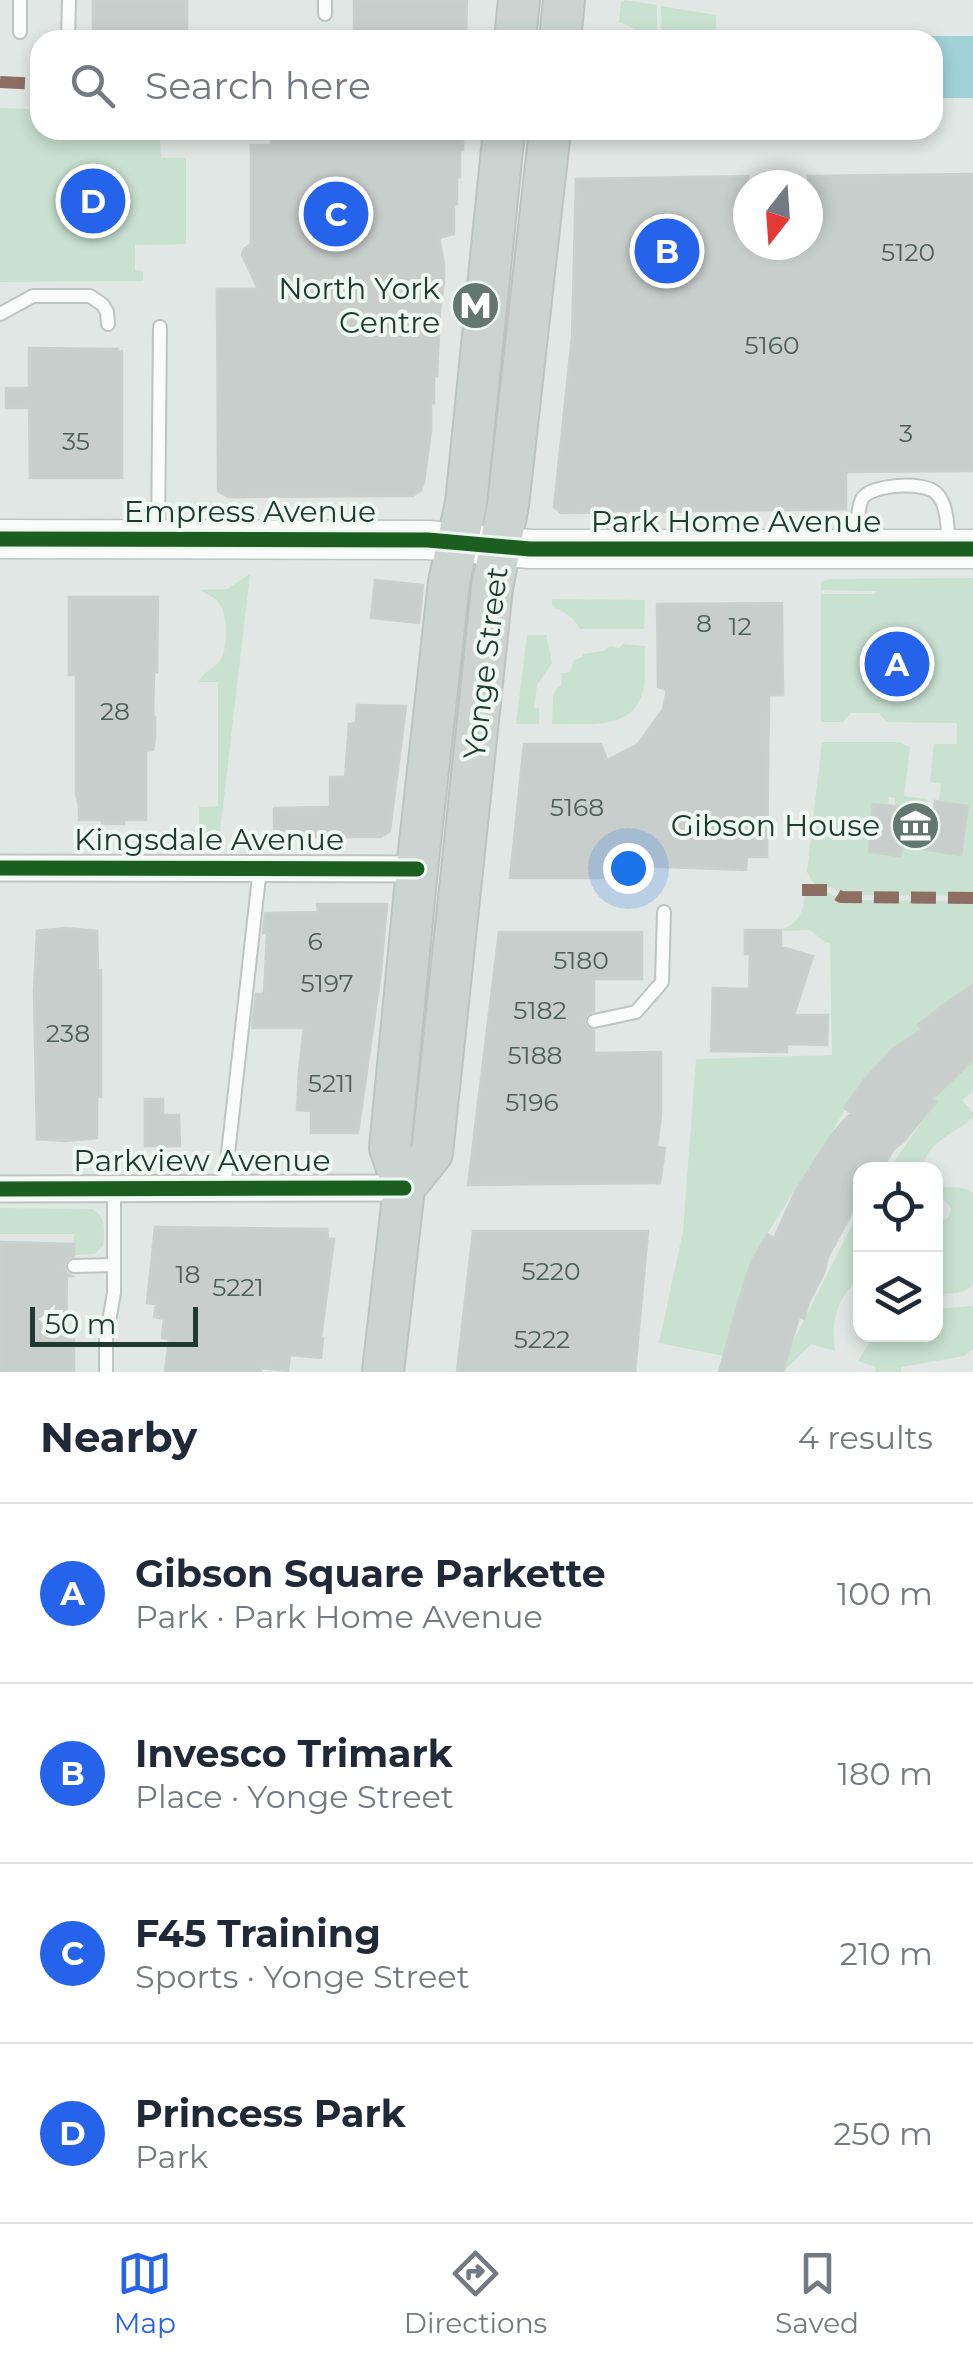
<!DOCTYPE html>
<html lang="en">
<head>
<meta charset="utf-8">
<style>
  :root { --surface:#fff; --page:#f2f2f3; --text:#1f2937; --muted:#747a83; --line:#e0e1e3; --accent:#2563eb }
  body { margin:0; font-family:Montserrat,sans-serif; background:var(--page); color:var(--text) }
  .controls { position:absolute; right:30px; bottom:30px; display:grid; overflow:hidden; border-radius:20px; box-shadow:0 5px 15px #0003 }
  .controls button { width:90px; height:90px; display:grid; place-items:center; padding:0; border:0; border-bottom:2px solid var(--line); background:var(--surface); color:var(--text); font:50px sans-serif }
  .compass { position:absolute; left:733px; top:170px; width:90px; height:90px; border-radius:50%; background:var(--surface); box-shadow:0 5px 15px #0003; rotate:197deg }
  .scale { position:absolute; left:30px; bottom:25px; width:168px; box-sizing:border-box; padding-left:10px; border:5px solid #1f3a32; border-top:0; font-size:28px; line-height:35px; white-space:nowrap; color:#1f3a32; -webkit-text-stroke:8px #eef7f2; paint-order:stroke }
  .you { position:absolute; left:628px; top:868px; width:35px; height:35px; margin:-25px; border:8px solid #fff; border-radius:50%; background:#1a73e8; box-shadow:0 0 0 15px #1a73e833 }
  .badge { display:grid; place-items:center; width:65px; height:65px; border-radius:50%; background:var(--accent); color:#fff; font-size:32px; font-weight:700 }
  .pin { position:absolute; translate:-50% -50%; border:5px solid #fff; box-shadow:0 2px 10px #0006 }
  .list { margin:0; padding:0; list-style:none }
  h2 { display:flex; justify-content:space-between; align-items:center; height:130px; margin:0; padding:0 40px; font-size:42px }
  h2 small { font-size:32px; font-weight:400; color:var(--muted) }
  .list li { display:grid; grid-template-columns:65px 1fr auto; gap:30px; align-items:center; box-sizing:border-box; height:180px; padding:0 40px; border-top:2px solid var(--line) }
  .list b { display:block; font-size:38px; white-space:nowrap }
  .list p { margin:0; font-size:32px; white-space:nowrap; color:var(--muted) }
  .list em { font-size:32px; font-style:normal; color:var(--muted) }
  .icon { flex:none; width:55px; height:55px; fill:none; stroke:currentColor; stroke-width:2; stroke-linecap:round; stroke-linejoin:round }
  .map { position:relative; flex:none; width:973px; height:1372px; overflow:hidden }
  .search { position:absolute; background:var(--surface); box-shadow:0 5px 15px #0003; left:30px; right:30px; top:30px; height:110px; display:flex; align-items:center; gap:25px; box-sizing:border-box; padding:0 35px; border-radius:30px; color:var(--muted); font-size:38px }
  .sheet { height:850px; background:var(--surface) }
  nav { display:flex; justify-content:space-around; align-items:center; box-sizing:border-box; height:140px; border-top:2px solid var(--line); background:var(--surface); font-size:28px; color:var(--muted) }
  nav a { display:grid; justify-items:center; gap:5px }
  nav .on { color:var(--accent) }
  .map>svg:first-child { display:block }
  .green { fill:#c9e1d0 }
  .water { fill:#9fd1d7 }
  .building { fill:#c8cecb; stroke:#cad0cd; stroke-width:2.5 }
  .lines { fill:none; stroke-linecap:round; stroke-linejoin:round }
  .lane-casing { stroke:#bec4c1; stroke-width:16 }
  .street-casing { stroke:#bec4c1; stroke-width:29 }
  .secondary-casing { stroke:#bdc5c1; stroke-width:41 }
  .primary-casing { stroke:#bbc4c1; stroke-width:44 }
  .lane { stroke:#fafbfb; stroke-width:12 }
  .street { stroke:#fafbfb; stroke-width:25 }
  .secondary { stroke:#fafbfb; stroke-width:38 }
  .primary { stroke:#cbd4d1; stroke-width:40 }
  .quiet { stroke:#8d6e63; stroke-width:12; stroke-dasharray:25 12; stroke-linecap:butt }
  .cycleway-casing { stroke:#eef7f2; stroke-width:21 }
  .cycleway { stroke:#1b5e20; stroke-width:15 }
  .labels { text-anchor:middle; stroke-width:8; stroke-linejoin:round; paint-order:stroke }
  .number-label { font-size:25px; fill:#4a6059 }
  .poi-label { font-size:30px; fill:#1f3a32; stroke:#eef7f2; text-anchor:end }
  .street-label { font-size:30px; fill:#1f3a32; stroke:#eef7f2 }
</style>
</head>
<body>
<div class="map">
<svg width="973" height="1372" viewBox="0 0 973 1372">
  <rect width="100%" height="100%" fill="#e1e7e4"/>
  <path class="green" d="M 625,0 L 657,5 L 657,40 L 646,40 L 633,28 L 619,22 L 621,3 Z
    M 661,6 L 716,15 L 716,40 L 662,40 Z
    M 0,108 L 29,109 L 40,126 L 40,130 L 67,138 L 160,137 L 161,158 L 186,158 L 186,244 L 135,245 L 135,270 L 143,271 L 143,281 L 0,282 Z
    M 250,574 L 220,832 L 219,834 L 199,834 L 199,807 L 218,806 L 218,682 L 199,682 C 203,670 215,670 221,659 C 228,647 228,614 219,603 C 214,596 206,594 199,590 L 227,589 Z
    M 973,578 L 973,896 L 842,895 L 833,888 L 815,885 L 807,872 L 822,742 L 899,742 L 910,747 L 904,796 L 927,799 L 925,818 L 895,807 L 895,798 L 889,797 L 888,806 L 873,805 L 871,820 L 866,820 L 865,831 L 870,832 L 869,852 L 900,856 L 902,844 L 968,806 L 939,802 L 941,784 L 930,782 L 934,744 L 957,744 L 957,723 L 887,722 L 879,713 L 851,713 L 843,722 L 821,722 L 821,594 L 875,594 L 876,591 L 821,590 L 821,582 L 830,579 Z
    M 552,599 L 645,600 L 644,629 L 580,629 C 573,617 566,612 552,607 Z
    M 527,635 L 546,635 L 552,663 L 537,685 L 534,708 L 539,708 L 539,724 L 516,724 Z
    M 623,644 L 645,646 C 644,661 647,679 642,694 C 631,732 583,723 552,724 L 553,696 L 557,688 L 561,686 L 562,673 L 570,672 L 574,660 L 583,657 L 583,654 L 604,651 L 610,646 L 619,648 Z
    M 805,893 L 830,893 L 839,900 L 973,901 L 973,986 L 859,1088 L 767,1234 L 724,1356 L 659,1343 L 683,1231 L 696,1059 L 832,1055 L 830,943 L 825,942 L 810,930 L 784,931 L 783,929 C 801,921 803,911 805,893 Z
    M 973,1060 L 973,1091 L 962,1100 L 973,1112 L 973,1118 C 952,1135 928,1141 922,1169 L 888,1170 L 936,1102 L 933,1098 Z
    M 936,1185 C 948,1190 963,1184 973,1193 L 973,1285 C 964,1295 948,1293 936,1294 L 936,1219 L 943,1220 L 948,1218 L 951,1208 L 944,1200 L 936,1202 Z
    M 0,1208 L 92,1209 C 106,1216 105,1231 103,1245 L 95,1254 L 74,1255 L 74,1234 L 0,1234 Z
    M 860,1209 L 860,1280 C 836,1295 831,1325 835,1351 L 811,1344 L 783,1372 L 789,1350 Z
    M 973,1306 L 973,1350 L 964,1356 L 901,1367 L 901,1372 L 875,1372 L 876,1367 L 858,1361 L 874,1335 L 936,1334 L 936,1309 Z"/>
  <path class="water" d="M 890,36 L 973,36 L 973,98 L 933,98 L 933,40 L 890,40 Z"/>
  <path class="building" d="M 93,0 L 187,0 L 187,37 L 93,37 Z
    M 354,0 L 467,0 L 466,40 L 354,40 Z
    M 272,130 L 463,130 L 463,150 L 460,151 L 460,177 L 457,178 L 457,204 L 454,205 L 454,234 L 439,238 L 444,265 L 444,282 L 440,311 L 437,376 L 434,376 L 434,403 L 431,403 L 431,430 L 424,482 L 421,490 L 413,496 L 228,497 L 218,491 L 217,289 L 258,289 L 242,255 L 244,249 L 251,244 L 251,145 L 271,145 Z
    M 973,174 L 973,471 L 846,472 L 846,509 L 561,513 L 554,507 L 572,337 L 576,179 L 748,176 L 748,245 L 808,245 L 808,176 Z
    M 29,348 L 118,349 L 118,351 L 122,351 L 122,478 L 30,478 L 29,408 L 6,408 L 6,388 L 29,388 Z
    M 375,580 L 423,585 L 419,623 L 371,618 Z
    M 69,597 L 158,597 L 157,672 L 154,672 L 153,716 L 155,717 L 155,738 L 153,750 L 146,751 L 146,820 L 124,820 L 124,824 L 102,824 L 102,820 L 79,820 L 79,806 L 76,794 L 76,675 L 69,675 Z
    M 782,603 L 783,695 L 769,695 L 767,857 L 747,857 L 746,870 L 637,866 L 637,878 L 510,878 L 524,744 L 601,744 L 607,760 L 638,744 L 663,709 L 667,690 L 658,687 L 657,604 Z
    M 357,705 L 406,706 L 390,831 L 381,837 L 274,837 L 274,808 L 330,807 L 330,777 L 345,777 L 349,724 L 356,723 Z
    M 935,801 L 968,806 L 961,855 L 902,846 L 900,856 L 869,852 L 873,804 L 934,810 Z
    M 317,904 L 387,904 L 381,972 L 358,1133 L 311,1133 L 311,1111 L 297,1110 L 299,1070 L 304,1028 L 252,1028 L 256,994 L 264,994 L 267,933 L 263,933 L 265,913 L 318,912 Z
    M 66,928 L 97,931 L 98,970 L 101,970 L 101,1097 L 97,1097 L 97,1138 L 65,1141 L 37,1139 L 34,992 L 37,931 Z
    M 745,930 L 781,930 L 781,947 L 813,956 L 794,1015 L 828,1015 L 827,1045 L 787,1044 L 787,1052 L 711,1051 L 713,988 L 749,989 L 750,954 L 745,954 Z
    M 499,932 L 642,932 L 642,979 L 594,979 L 594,1011 L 587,1014 L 584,1022 L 587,1028 L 594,1031 L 594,1053 L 661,1052 L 661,1115 L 657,1147 L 665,1148 L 660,1183 L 468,1185 Z
    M 973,985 L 973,1060 L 933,1098 L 936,1102 L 904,1141 L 893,1150 L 882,1170 L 860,1170 L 860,1198 L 828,1257 L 824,1273 L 809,1302 L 804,1319 L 799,1317 L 783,1372 L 719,1372 L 738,1303 L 751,1263 L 767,1234 L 774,1238 L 796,1190 L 831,1135 L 851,1113 L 844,1108 L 864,1080 L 893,1049 L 922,1029 L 918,1025 L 943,1005 Z
    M 145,1099 L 163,1099 L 163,1115 L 179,1115 L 180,1146 L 145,1146 Z
    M 155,1227 L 327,1229 L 328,1239 L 334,1239 L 321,1338 L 323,1338 L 321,1358 L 290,1355 L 288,1371 L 261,1368 L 261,1372 L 165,1372 L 169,1339 L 162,1338 L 164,1319 L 154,1317 L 156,1304 L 147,1303 Z
    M 473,1231 L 648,1231 L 635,1372 L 457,1372 Z
    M 0,1242 L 74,1244 L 74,1256 L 68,1258 L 64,1265 L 66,1272 L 72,1276 L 67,1276 L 66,1330 L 67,1340 L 74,1340 L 74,1372 L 0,1372 Z"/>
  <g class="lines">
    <defs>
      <path id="lane" d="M 20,0 L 20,32
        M 325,0 L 325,14
        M 68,40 L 69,0
        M 0,314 L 33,296 L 90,296 L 103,305 L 107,312 L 108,324
        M 158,537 L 160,327
        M 857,547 C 858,534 856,512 862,499 C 870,484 925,481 936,493 C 949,505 947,531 949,547
        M 594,1021 L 636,1012 L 662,982 L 664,912
        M 224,1189 L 260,868
        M 74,1266 L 114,1265
        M 106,1372 L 106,1338 L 114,1293 L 114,1189"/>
      <path id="street" d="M 0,868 L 417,869
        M 0,1189 L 404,1188"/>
      <path id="secondary" d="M 0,539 L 428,540 L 530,549 L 973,549"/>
      <path id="primary" d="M 515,40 L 519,0
        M 560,40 L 564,0
        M 404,1188 L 432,1153 L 492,588 L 508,505 L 550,130
        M 383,1372 L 404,1188 L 390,1148 L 417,869 L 449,582 L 466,503 L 504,130"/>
    </defs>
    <use href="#lane" class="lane-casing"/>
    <use href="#street" class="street-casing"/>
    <use href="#secondary" class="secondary-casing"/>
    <use href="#primary" class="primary-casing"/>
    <use href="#lane" class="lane"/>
    <use href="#street" class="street"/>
    <use href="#secondary" class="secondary"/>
    <use href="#primary" class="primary"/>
    <path class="quiet" d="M 0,82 L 40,84
      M 802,890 L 830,890 L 841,897 L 973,898"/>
    <defs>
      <path id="cycleway" d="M 0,539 L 428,540 L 530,549 L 973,549
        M 0,868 L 417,869
        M 0,1189 L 404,1188"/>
    </defs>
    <use href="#cycleway" class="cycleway-casing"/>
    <use href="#cycleway" class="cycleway"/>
  </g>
  <defs>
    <symbol id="metro-disc" viewBox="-11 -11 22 22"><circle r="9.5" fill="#637770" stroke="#eef7f2"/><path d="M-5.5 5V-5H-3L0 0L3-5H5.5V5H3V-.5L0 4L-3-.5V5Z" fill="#fff"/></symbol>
    <symbol id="museum-disc" viewBox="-11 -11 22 22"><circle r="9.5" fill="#637770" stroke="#eef7f2"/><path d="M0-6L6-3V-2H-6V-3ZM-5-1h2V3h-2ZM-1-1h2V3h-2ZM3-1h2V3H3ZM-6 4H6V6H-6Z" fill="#fff"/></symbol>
  </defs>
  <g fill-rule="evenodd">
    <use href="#metro-disc" x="448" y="278" width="55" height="55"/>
    <use href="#museum-disc" x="888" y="798" width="55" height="55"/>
  </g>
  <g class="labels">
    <g class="number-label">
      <text x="908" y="261">5120</text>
      <text x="772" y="354">5160</text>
      <text x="906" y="442">3</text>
      <text x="76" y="450">35</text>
      <text x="704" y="632">8</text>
      <text x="740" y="635">12</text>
      <text x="115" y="720">28</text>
      <text x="577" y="816">5168</text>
      <text x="315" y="950">6</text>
      <text x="581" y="969">5180</text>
      <text x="327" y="992">5197</text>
      <text x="540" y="1019">5182</text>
      <text x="68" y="1042">238</text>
      <text x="535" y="1064">5188</text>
      <text x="331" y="1092">5211</text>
      <text x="532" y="1111">5196</text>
      <text x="551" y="1280">5220</text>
      <text x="188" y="1283">18</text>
      <text x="238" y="1296">5221</text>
      <text x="542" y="1348">5222</text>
    </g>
    <g class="poi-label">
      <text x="440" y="299">North York<tspan x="440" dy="34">Centre</tspan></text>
      <text x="880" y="836">Gibson House</text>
    </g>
    <g class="street-label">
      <text x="250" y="522">Empress Avenue</text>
      <text x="736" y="532">Park Home Avenue</text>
      <text transform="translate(486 663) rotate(-83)" y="10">Yonge Street</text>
      <text x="209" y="850">Kingsdale Avenue</text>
      <text x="202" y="1171">Parkview Avenue</text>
    </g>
  </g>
</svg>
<div class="controls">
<button><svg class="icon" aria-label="locate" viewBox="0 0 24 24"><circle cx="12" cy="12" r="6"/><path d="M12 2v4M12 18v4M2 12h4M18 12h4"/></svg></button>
<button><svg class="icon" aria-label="layers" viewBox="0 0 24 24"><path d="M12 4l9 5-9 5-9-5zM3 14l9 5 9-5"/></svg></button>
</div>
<svg class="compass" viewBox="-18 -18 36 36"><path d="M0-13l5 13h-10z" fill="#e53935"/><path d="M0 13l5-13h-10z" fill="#747a83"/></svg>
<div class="scale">50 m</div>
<div class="you"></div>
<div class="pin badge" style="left:897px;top:664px">A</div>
<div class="pin badge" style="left:667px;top:251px">B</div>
<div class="pin badge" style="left:336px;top:214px">C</div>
<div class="pin badge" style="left:93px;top:201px">D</div>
<div class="search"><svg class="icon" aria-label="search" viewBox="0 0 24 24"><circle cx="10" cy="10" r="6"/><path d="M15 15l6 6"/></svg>Search here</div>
</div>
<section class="sheet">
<h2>Nearby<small>4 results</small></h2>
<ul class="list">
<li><span class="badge">A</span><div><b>Gibson Square Parkette</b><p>Park · Park Home Avenue</p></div><em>100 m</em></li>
<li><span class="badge">B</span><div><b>Invesco Trimark</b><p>Place · Yonge Street</p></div><em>180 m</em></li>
<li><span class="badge">C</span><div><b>F45 Training</b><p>Sports · Yonge Street</p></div><em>210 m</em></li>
<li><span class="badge">D</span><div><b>Princess Park</b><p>Park</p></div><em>250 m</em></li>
</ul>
</section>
<nav>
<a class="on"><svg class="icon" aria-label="map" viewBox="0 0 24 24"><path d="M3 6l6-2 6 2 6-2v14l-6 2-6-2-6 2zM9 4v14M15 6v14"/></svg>Map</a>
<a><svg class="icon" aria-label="directions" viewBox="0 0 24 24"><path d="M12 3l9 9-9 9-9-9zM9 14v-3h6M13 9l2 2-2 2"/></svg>Directions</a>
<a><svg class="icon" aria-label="saved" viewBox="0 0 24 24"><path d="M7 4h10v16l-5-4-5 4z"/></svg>Saved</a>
</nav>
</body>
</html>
